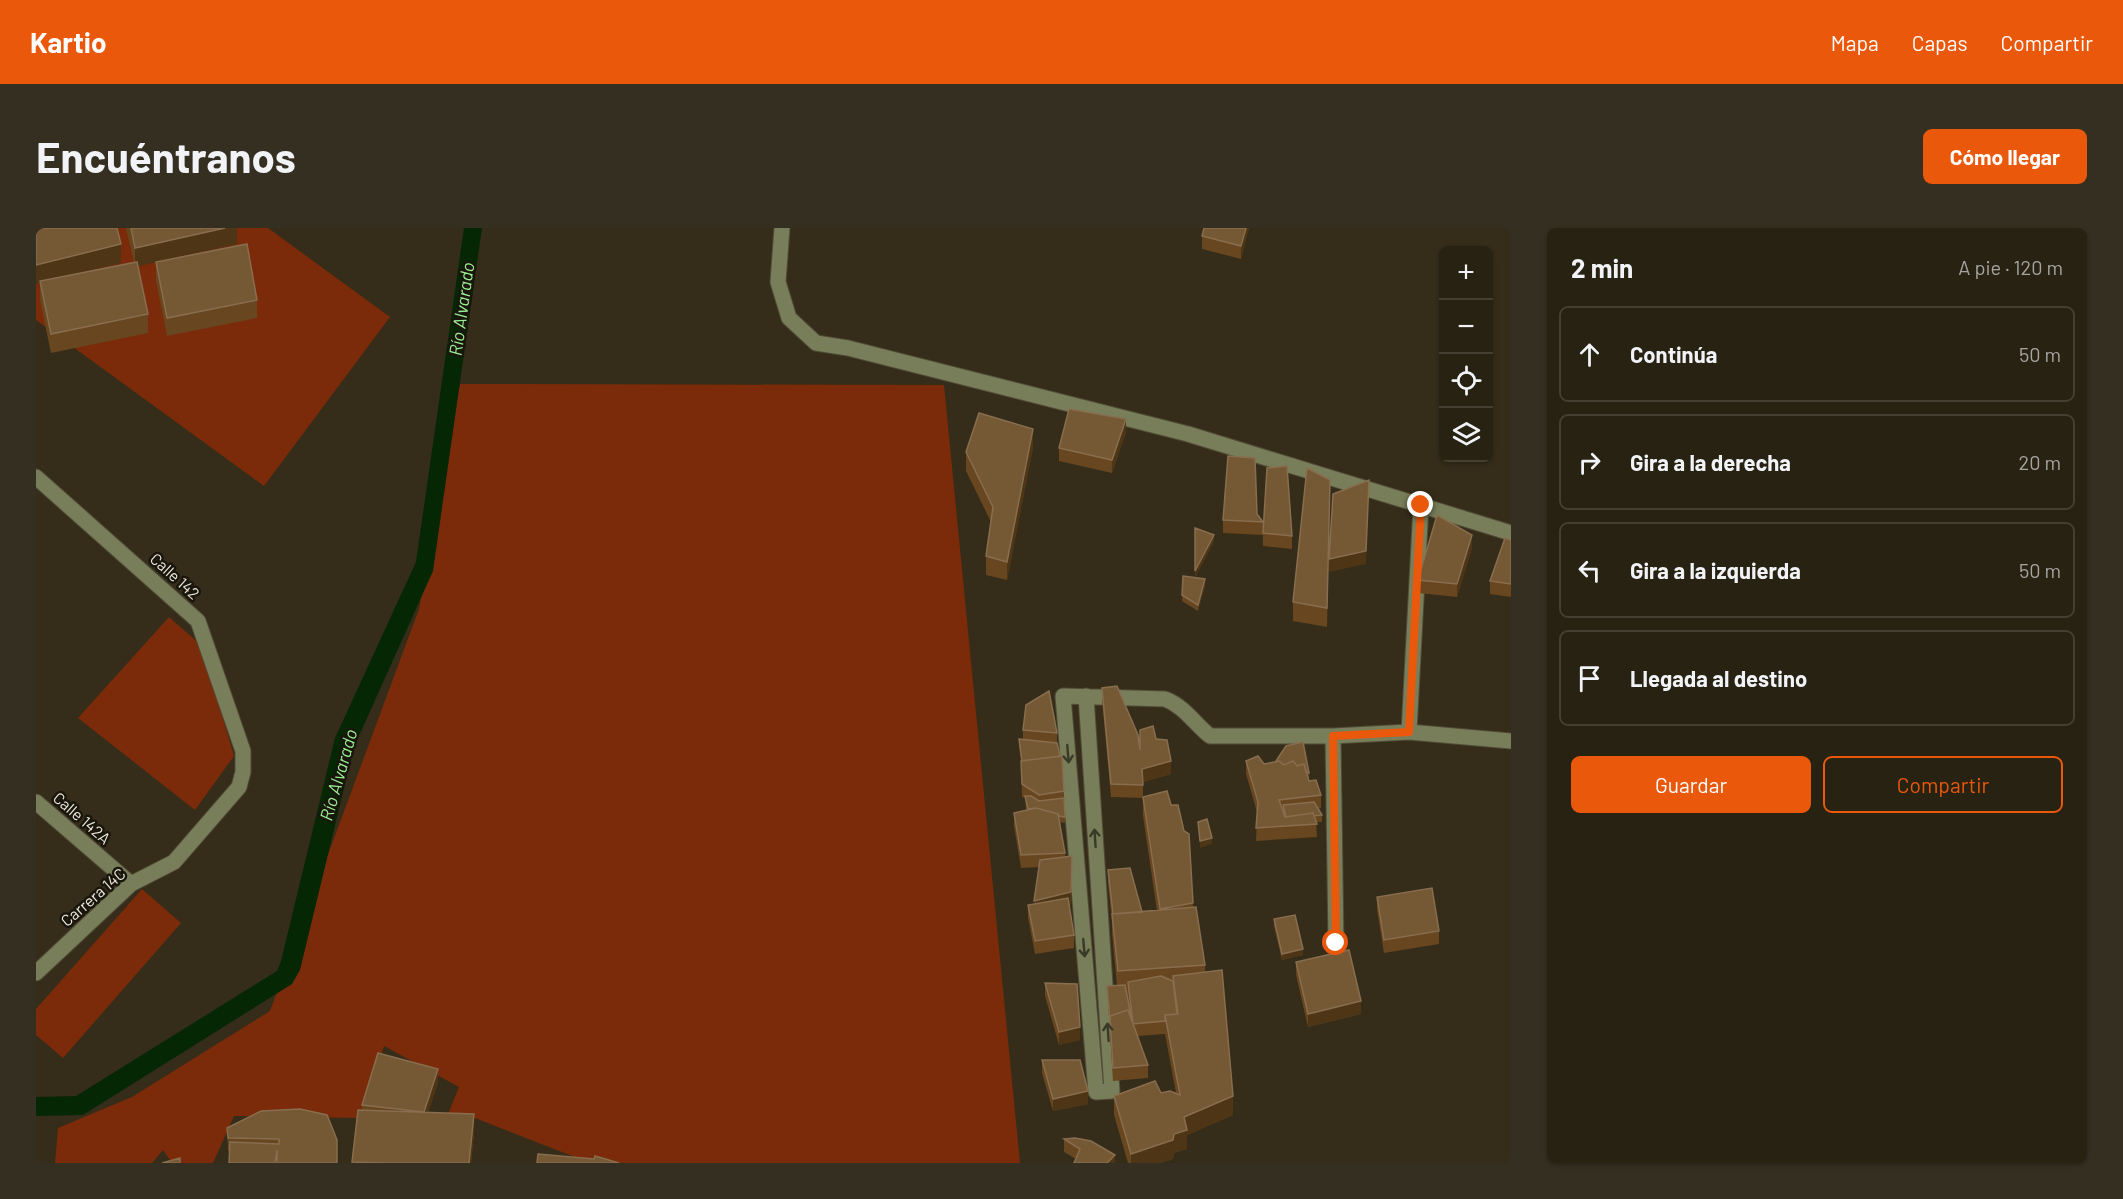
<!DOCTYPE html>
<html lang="es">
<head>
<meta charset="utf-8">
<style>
  :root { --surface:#282213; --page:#342f21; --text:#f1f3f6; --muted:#a5a4a0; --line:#443f33; --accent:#ea580c }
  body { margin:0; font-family:Barlow,sans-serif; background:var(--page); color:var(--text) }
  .controls { position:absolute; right:18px; top:18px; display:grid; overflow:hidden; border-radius:9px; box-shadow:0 2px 4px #0004 }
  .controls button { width:54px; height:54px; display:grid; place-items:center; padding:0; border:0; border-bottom:2px solid var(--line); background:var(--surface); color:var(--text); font:30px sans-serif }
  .stop { position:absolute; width:18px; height:18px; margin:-14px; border:4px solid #ea580c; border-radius:50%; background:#fff }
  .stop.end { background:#ea580c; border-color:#fff; box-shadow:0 2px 6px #0008 }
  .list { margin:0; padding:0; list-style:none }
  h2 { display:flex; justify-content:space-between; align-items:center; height:78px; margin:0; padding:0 24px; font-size:26px }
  h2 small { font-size:20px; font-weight:400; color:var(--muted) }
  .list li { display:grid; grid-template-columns:39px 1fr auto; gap:18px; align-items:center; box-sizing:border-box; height:96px; margin:0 12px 12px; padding:0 12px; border:2px solid var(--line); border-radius:9px }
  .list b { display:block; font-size:22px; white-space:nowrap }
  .list em { font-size:20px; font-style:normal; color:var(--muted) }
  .actions { display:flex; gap:12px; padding:18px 24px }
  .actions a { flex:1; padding:14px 0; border:2px solid var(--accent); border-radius:9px; text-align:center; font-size:21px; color:var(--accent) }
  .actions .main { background:var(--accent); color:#fff }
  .icon { flex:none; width:33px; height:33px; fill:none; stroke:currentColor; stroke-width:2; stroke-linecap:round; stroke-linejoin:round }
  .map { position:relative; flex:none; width:1475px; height:935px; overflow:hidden; border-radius:9px }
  header { display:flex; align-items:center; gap:36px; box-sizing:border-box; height:84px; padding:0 30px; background:var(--accent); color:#fff }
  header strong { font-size:28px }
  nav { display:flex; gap:33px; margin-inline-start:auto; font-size:21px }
  .intro { display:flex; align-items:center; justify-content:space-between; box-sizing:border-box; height:144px; padding:0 36px }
  h1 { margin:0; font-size:42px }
  .button { padding:15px 27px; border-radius:9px; background:var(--accent); color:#fff; font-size:21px; font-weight:700 }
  main { display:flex; gap:36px; padding:0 36px }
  aside { flex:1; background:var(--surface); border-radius:9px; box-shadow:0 2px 4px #0004 }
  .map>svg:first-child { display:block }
  .green { fill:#7b2b09 }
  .water { fill:#062703 }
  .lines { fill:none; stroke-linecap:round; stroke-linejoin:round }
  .minor-casing { stroke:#524b38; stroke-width:17 }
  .minor { stroke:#787e59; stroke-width:15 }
  .wall { fill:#674620 }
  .shaded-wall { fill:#4d3515 }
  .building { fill:#755834; stroke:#886e4f; stroke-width:1.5 }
  .oneway { stroke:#3a3a28 }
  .route { stroke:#ea580c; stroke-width:8 }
  .labels { text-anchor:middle; stroke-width:5; stroke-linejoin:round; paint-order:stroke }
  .street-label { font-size:16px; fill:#ede9dc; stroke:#19160d }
  .water-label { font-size:18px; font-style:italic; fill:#9cf091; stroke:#19160d }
</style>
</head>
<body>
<header>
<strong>Kartio</strong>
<nav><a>Mapa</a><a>Capas</a><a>Compartir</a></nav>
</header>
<div class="intro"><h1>Encuéntranos</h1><a class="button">Cómo llegar</a></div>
<main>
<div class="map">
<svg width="1475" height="935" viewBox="0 0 1475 935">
  <rect width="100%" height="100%" fill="#352d19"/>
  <path class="green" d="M 0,0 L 232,0 L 354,89 L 228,258 L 0,92 Z
    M 424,156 L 908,157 L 984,935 L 554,935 L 439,890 L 410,891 L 423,859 L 348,818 L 326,890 L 198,888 L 177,935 L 136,935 L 127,922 L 116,935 L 19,935 L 22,900 L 96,869 L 234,783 L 383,381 Z
    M 133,389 L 166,418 L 198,528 L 159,582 L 42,490 Z
    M 106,661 L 145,695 L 27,830 L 0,807 L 0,781 Z"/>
  <path class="water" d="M 428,0 L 446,0 L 397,343 L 318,519 L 264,742 L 256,756 L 47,887 L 0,888 L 0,869 L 40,868 L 241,743 L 245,733 L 299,510 L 380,334 Z"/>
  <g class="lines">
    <defs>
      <path id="minor" d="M 746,0 L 742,54 L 753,90 L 780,115 L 812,120 L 1152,206 L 1475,305
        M 0,249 L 162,393 L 207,523 L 207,544 L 203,559 L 138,634 L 95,656 L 0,745
        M 1050,468 L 1076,863 L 1060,864 L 1027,468 L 1129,471 C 1148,478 1158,495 1174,508 L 1297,508 L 1373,504 L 1475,513
        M 1373,504 L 1385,277
        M 1297,508 L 1300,715
        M 0,574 L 95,656"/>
    </defs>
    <use href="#minor" class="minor-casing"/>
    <use href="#minor" class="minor"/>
  </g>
  <path class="wall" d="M 0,0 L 85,35 L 42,45 L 98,34 L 90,0 L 201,0 L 201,16 L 133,31 L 221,72 L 221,90 L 131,108 L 120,53 L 120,34 L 102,38 L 112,86 L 112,105 L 15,125 L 4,72 L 4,55 L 0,56 Z
    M 1168,0 L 1213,0 L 1205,31 L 1166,21 L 1166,8 Z
    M 1090,204 L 1076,245 L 1023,233 L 1023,220 Z
    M 997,220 L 971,352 L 950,347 L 950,328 L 955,294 L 930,243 L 930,224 Z
    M 1294,271 L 1291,399 L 1257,393 L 1257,374 Z
    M 1221,286 L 1227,294 L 1256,308 L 1256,321 L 1227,318 L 1227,307 L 1187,305 L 1187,292 Z
    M 1475,312 L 1475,369 L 1454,366 L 1454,353 Z
    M 1436,320 L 1421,369 L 1382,365 L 1382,352 Z
    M 1147,348 L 1169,358 L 1162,383 L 1146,373 Z
    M 1066,460 L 1104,522 L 1120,511 L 1135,546 L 1107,554 L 1107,569 L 1135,577 L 1148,603 L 1153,606 L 1157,679 L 1169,737 L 1169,744 L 1197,887 L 1151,907 L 1151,921 L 1138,925 L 1137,931 L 1125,935 L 1092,935 L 1078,887 L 1078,868 L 1140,865 L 1129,806 L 1101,808 L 1112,837 L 1112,850 L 1077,853 L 1071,758 L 1081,758 L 1076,705 L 1076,693 L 1072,655 L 1072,642 L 1106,684 L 1121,683 L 1107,588 L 1107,570 L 1075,569 L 1066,473 Z
    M 987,502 L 1021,505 L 1021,515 L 1024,528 L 1026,528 L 1029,589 L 1029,595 L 1024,594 L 1029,625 L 1035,677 L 1033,677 L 1038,707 L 1038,720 L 999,726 L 992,690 L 992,677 L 998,676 L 1003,639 L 985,640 L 978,598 L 978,585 L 990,582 L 989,570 L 986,569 L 985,533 L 983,518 L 983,511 L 987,512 Z
    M 1210,533 L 1273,545 L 1273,553 L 1285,567 L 1285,580 L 1282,581 L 1286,587 L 1286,594 L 1280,594 L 1281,609 L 1220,613 L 1221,584 L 1210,546 Z
    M 1341,669 L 1403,703 L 1403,716 L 1348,725 L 1341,682 Z
    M 1238,691 L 1267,727 L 1246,732 L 1238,698 Z
    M 1260,734 L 1325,786 L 1272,799 L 1260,747 Z
    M 1009,755 L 1044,812 L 1023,817 L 1009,768 Z
    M 1006,832 L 1052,876 L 1017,883 L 1006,845 Z
    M 402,854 L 392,885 L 438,905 L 435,935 L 316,935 L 322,882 L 326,883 L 326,877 Z
    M 191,900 L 301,912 L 192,923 Z
    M 1028,911 L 1079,935 L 1040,931 L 1028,924 Z"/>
  <path class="shaded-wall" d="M 189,0 L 201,0 L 201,16 L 99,39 L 99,20 Z
    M 1210,0 L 1213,0 L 1205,31 L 1205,18 Z
    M 85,16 L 85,35 L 0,56 L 0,37 Z
    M 1090,191 L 1090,204 L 1076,245 L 1076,232 Z
    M 997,201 L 997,220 L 971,352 L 971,334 Z
    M 1333,252 L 1330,336 L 1293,344 L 1293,331 Z
    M 1178,307 L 1178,314 L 1159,350 L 1159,343 Z
    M 1436,307 L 1436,320 L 1421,369 L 1421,356 Z
    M 1169,351 L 1169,358 L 1162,383 L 1162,377 Z
    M 1135,533 L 1135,546 L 1106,554 L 1106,541 Z
    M 1176,610 L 1176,616 L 1164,620 L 1164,613 Z
    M 1036,628 L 1035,677 L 998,686 L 998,673 Z
    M 1267,721 L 1267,727 L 1246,732 L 1246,726 Z
    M 1325,773 L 1325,786 L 1272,799 L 1272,786 Z
    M 1044,799 L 1044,812 L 1023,817 L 1023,804 Z
    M 402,841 L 402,854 L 388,897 L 388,884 Z
    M 1052,863 L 1052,876 L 1017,883 L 1017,871 Z
    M 1197,868 L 1197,887 L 1151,907 L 1151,921 L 1138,925 L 1137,931 L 1125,935 L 1095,935 L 1095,926 L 1138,906 L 1148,889 Z
    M 438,886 L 438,905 L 435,935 L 433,935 Z
    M 1079,927 L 1079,935 L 1071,935 Z"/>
  <path class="building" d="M 0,0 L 81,0 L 85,16 L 0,37 Z
    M 95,0 L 189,0 L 99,20 Z
    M 1168,0 L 1210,0 L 1205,18 L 1166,8 Z
    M 211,16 L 221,72 L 131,90 L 120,34 Z
    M 101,34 L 112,86 L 15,106 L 4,53 Z
    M 1033,181 L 1090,191 L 1076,232 L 1023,220 Z
    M 943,185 L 997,201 L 971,334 L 950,328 L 957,279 L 930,224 Z
    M 1192,228 L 1219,230 L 1221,286 L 1227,294 L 1187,292 Z
    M 1251,238 L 1256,308 L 1227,305 L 1231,240 Z
    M 1271,240 L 1294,252 L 1291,380 L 1257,374 Z
    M 1333,252 L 1330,323 L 1293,331 L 1297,266 Z
    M 1401,287 L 1436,307 L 1421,356 L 1382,352 Z
    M 1159,300 L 1178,307 L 1159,343 Z
    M 1469,310 L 1475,312 L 1475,356 L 1454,353 Z
    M 1147,348 L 1169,351 L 1162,377 L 1146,367 Z
    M 1081,458 L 1102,507 L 1104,522 L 1104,502 L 1117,498 L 1120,511 L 1131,512 L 1135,533 L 1106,541 L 1107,557 L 1075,556 L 1066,460 Z
    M 1013,463 L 1021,505 L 987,502 L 990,477 Z
    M 983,511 L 1021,515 L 1024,528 L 986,533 Z
    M 1267,514 L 1273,545 L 1270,544 L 1268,536 L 1261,538 L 1257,533 L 1248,537 L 1243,533 L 1240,533 L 1250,518 Z
    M 1026,528 L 1028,563 L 1003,567 L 986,556 L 985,533 Z
    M 1222,528 L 1228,536 L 1243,533 L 1248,537 L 1257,533 L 1261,538 L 1268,536 L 1273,553 L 1280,552 L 1285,567 L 1243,572 L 1249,589 L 1277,585 L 1281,596 L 1220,600 L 1222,574 L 1210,533 Z
    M 1131,563 L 1135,577 L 1142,577 L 1148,603 L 1153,606 L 1157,675 L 1124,681 L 1107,569 Z
    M 989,568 L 995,568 L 1003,573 L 1028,570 L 1029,589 L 1023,588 L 1022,586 L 1000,580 L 992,581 Z
    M 1278,574 L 1286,587 L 1278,588 L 1277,585 L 1250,589 L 1247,577 Z
    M 1000,580 L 1022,586 L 1029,625 L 985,627 L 978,585 Z
    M 1171,591 L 1176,610 L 1164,613 L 1162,594 Z
    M 1036,628 L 1035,664 L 998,673 L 1004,632 Z
    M 1094,640 L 1106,684 L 1077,686 L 1072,642 Z
    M 1396,660 L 1403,703 L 1348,712 L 1341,669 Z
    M 1032,670 L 1038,707 L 999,713 L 992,677 Z
    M 1160,679 L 1169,737 L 1082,743 L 1076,686 Z
    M 1259,687 L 1267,721 L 1246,726 L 1238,691 Z
    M 1313,722 L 1325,773 L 1272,786 L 1260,734 Z
    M 1186,742 L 1197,868 L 1148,889 L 1151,902 L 1138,906 L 1137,912 L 1095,926 L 1078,868 L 1119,853 L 1125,865 L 1134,863 L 1144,867 L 1129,787 L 1142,786 L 1137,748 Z
    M 1125,748 L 1137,753 L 1141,786 L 1129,787 L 1129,793 L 1097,796 L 1092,754 Z
    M 1009,755 L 1041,756 L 1044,799 L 1023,804 Z
    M 1089,757 L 1095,788 L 1094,788 L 1092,782 L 1074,788 L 1074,794 L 1071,758 Z
    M 1092,782 L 1112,837 L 1077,840 L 1074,788 Z
    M 342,825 L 402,841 L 388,884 L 326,877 Z
    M 1006,832 L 1044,832 L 1052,863 L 1017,871 Z
    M 264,881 L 291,887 L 301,912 L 301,935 L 241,935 L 241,922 L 239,935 L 193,935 L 194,914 L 243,916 L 243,911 L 192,910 L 191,900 L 225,883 Z
    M 322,882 L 438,886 L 433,935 L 349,935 L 316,934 Z
    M 1039,910 L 1055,913 L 1079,927 L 1071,935 L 1038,935 L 1044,921 L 1028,911 Z
    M 502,926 L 558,931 L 559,928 L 583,935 L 501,935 Z
    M 144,930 L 144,935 L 126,935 Z"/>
  <defs><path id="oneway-shaft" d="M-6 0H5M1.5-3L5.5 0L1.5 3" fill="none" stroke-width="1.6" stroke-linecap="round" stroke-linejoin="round" transform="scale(1.5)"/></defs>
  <g class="oneway">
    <use href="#oneway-shaft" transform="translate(1032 526) rotate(85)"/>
    <use href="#oneway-shaft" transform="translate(1059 610) rotate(-94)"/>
    <use href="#oneway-shaft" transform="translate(1048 720) rotate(85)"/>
    <use href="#oneway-shaft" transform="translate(1072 804) rotate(-94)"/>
  </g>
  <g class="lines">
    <path class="route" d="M 1300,715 L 1297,508 L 1373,504 L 1385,277"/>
  </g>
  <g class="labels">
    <g class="street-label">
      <text transform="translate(139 348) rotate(42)" y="6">Calle 142</text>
      <text transform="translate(46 590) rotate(41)" y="6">Calle 142A</text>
      <text transform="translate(57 669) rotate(-41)" y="6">Carrera 14C</text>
    </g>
    <g class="water-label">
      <text transform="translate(426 81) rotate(-82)" y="6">Río Alvarado</text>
      <text transform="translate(303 547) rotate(-74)" y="6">Río Alvarado</text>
    </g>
  </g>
</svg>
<div class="controls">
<button>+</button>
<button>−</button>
<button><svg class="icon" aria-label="locate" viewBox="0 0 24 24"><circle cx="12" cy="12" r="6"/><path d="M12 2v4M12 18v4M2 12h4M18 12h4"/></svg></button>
<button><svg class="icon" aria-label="layers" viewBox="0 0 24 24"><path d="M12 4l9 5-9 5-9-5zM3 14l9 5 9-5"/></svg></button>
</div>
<div class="stop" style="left:1300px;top:715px"></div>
<div class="stop end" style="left:1385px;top:277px"></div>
</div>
<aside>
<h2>2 min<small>A pie · 120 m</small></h2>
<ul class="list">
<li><svg class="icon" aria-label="ahead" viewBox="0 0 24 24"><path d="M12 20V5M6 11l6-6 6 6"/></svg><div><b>Continúa</b></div><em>50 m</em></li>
<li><svg class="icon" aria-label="right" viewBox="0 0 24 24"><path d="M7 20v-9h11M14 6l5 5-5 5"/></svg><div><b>Gira a la derecha</b></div><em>20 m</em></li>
<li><svg class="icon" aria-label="left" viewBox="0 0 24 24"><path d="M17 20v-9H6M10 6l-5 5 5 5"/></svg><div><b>Gira a la izquierda</b></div><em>50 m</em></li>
<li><svg class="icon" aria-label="arrive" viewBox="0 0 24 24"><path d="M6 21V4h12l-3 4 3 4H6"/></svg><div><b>Llegada al destino</b></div></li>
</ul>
<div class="actions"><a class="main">Guardar</a><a>Compartir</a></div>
</aside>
</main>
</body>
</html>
